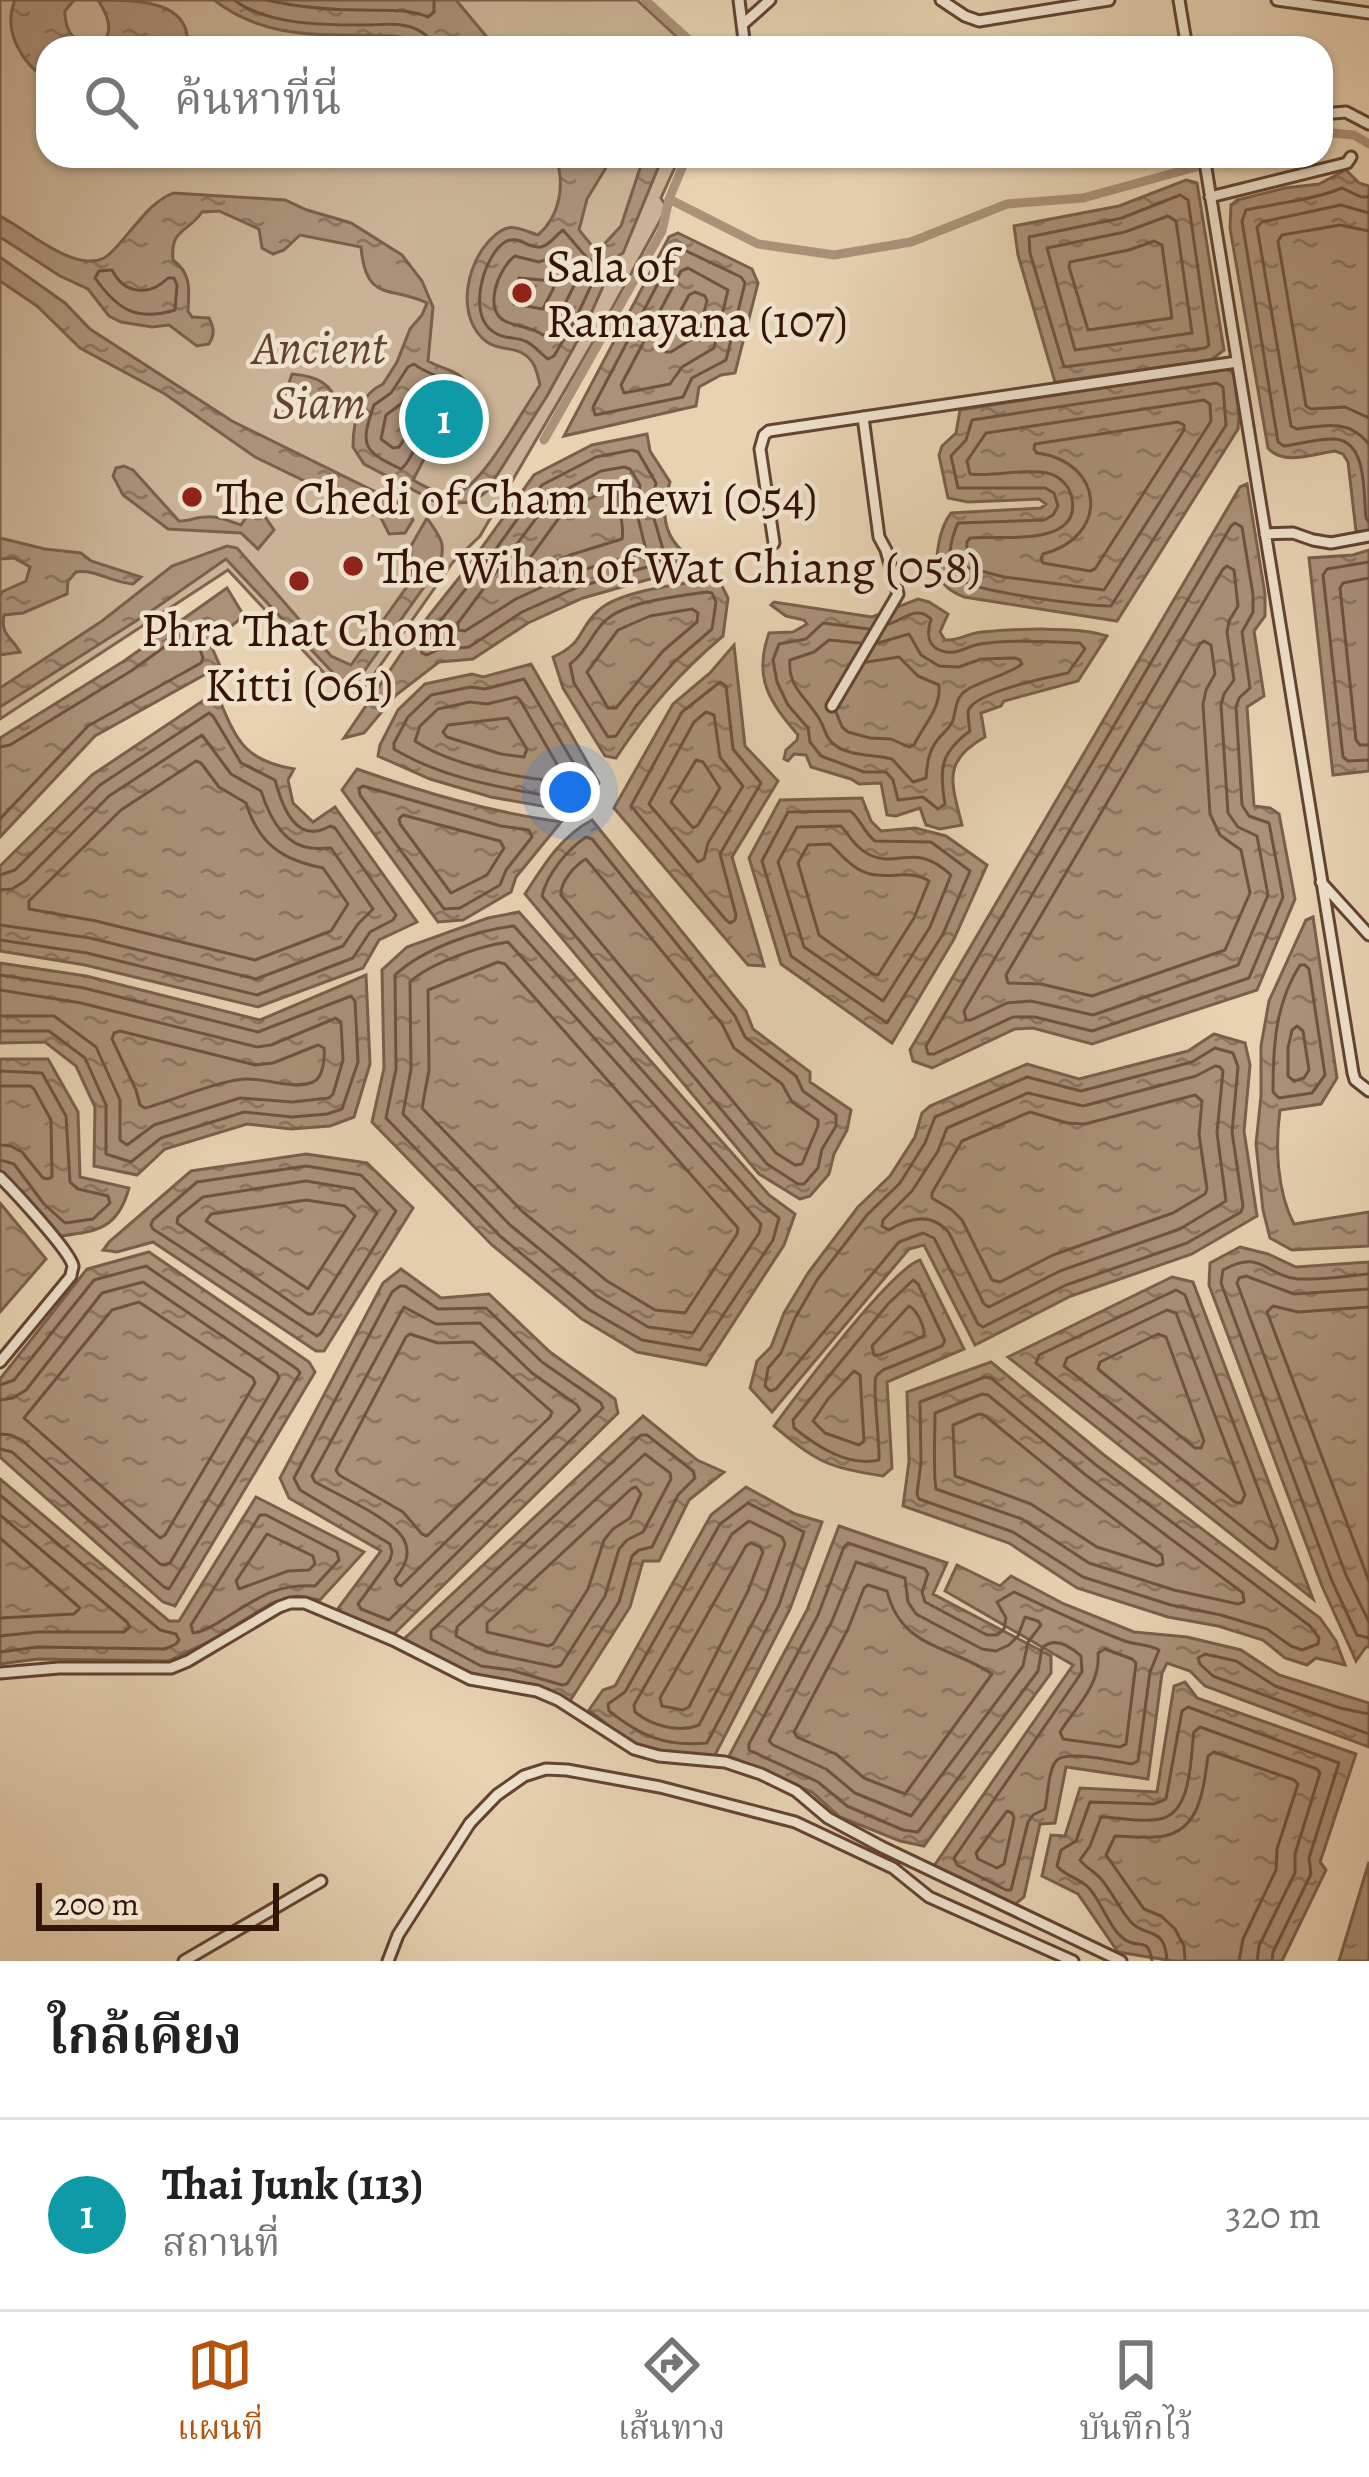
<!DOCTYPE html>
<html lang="th">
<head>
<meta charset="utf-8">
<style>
  :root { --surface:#fff; --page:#f2f2f2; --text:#222; --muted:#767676; --line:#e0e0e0; --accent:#b45309 }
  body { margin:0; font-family:Alegreya,"Noto Serif Thai",serif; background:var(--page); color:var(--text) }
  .scale { position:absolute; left:36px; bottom:30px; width:243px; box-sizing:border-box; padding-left:12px; border:6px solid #351408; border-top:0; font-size:33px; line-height:42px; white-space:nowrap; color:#351408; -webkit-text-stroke:9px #efe2cd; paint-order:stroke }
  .you { position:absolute; left:570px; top:792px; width:42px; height:42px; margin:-30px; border:9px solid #fff; border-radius:50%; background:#1a73e8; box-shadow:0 0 0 18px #1a73e833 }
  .badge { display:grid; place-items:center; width:78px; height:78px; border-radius:50%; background:var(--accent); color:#fff; font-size:39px; font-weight:700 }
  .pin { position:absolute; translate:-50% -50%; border:6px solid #fff; box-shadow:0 3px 12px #0006 }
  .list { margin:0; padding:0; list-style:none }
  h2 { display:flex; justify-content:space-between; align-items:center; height:156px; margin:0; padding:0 48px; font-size:51px }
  h2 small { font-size:39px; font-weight:400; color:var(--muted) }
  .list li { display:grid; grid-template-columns:78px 1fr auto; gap:36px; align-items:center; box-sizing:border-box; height:192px; padding:0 48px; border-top:3px solid var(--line) }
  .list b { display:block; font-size:45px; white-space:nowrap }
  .list p { margin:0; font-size:39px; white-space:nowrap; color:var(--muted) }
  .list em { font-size:39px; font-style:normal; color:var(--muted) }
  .icon { flex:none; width:66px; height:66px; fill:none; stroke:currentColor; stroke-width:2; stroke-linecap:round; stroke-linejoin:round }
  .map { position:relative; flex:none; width:1369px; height:1961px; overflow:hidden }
  .search { position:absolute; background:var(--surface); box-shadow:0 3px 9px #0004; left:36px; right:36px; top:36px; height:132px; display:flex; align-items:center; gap:30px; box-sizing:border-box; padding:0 42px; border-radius:36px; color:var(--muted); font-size:45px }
  .sheet { height:348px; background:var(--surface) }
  nav { display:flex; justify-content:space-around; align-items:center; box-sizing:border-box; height:168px; border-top:3px solid var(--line); background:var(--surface); font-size:33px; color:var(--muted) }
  nav a { display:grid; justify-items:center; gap:6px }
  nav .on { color:var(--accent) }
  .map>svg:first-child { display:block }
  .green { fill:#c9b295; stroke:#7f634e; stroke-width:3 }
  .water { fill:url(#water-ripples); stroke:#7b5f4b; stroke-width:3 }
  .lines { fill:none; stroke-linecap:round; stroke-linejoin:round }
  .shore { stroke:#705240; stroke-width:3 }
  .canal { stroke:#aa9178; stroke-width:9 }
  .street-casing { stroke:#624432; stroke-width:15 }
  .street { stroke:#efe2cd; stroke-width:9 }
  .poi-dot { fill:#8f2418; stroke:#efe2cd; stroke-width:4.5 }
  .labels { text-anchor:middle; stroke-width:9; stroke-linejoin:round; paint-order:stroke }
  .poi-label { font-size:48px; fill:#351408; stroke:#efe2cd; text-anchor:start }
  .park-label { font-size:48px; font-style:italic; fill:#614332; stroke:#efe2cd }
</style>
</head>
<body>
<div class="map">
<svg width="1369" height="1961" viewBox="0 0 1369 1961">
  <defs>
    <pattern id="water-ripples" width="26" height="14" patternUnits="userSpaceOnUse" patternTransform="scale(3)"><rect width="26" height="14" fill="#aa9178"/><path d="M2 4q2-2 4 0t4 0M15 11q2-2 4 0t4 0" fill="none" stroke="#8b7560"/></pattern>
  </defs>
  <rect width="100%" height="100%" fill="#e7d2b2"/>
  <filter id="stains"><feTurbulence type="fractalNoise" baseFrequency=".00167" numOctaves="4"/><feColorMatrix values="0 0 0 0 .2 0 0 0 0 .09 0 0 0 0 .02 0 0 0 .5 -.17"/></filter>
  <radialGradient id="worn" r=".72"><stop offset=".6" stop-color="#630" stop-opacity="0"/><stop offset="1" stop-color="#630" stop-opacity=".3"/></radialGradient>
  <path class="green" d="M 0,0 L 637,0 L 689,48 L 48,48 L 48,156 L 680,156 L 661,198 L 667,208 L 603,325 L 480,536 L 453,562 L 353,704 L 228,570 L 0,719 Z"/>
  <path class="water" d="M 15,0 L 74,0 L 65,11 C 64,33 80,52 103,44 C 114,29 107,14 98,0 C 137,0 193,0 187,48 L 48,48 L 48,80 C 22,64 2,31 15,0 Z
    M 214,0 L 456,0 L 496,48 C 475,48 451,50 430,48 C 418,47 409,37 395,36 C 329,33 270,43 214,0 Z
    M 555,156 L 613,156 L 587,199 L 579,230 L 597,252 L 621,226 L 644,156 L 663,156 L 623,253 L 616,257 L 585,327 L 547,396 L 487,491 L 473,502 L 440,504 L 364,464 L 353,447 C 353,422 359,395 383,384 L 397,362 L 410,329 L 422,315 L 427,303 C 391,285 366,304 361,247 L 300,235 L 284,250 L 273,254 L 262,248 L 259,229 L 219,211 L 202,212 C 188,233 170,228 173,260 C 192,274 189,290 188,311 L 192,317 L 209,318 C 214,328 215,334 209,344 L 197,346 L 169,325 L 152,327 L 121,322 L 109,316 L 88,289 L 60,276 L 0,237 L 0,216 C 26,229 74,273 104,258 C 113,253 124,238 131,230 C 145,214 153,202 173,193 L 285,200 L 307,210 L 351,223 L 402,255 L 422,281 L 433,307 L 428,361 C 446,371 462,370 471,390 L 464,417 L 426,455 L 413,480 C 427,488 442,497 459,492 C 484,483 523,409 540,385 C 537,372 535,360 522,353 C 511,347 498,350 487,342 C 456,319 465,267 489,241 C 508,220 516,228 538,235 C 560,216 566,183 555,156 Z
    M 1346,170 L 1359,183 L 1369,186 L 1369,534 L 1359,534 L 1356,531 L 1348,462 L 1343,454 L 1335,451 C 1313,454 1283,466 1268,448 L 1230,228 L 1231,205 L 1237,200 L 1285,188 L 1319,184 Z
    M 1186,180 L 1197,183 L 1224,350 L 1211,360 L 1055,382 L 1018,255 L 1014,226 L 1119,206 Z
    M 678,233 L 752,269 L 758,283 L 735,373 L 721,375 L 699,387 L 696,406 L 564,436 L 669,237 Z
    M 0,257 L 65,303 L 90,329 L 232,421 L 404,506 L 413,520 L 405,533 L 389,534 L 381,518 L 255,457 L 165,394 L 80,348 L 37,306 L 0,281 Z
    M 1223,369 L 1232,371 L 1234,377 L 1239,416 L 1238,429 L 1117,621 L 964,597 C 955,593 946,589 941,579 C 932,562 940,527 951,513 L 1041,508 L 1046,504 L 1039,499 L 968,502 L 948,498 L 939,455 L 942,446 L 956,433 L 960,410 Z
    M 292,374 C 316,376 333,383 338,407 L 329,417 C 310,415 295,415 284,397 Z
    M 647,434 L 650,451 L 670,482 C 661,510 662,535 686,554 L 661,576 L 583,598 L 528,623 L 473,659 L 439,662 L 396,695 L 364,733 L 344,738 L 416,632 L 470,564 L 534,475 L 592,445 Z
    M 124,466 L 133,470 L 179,521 C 190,521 196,517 206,517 C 218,516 230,521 241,525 L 253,507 L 261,511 L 274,530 L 258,549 L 241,533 L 168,529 L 123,495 L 113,476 L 116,468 Z
    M 1247,484 L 1265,594 L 1265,616 L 1254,631 L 1264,696 L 1247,707 L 1254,806 L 1270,808 L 1279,814 L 1295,899 L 1257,990 L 1092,1044 L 1033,1028 L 1015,1029 L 932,1068 L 913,1061 L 910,1050 L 1240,487 Z
    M 427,518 C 440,537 447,543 439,566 L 350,691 L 226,559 L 147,614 L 0,707 L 0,688 L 102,621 L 172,566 L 227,546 L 237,548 L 331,656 L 351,665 L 411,581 L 411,546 Z
    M 0,538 L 45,549 L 81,553 L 91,561 L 141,577 L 133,584 C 113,583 95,569 76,572 L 68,581 L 67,594 L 23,613 L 4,615 C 0,635 12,637 20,652 L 0,655 L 0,596 L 2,592 L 26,581 L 30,567 L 14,558 L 0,559 Z
    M 1369,550 L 1369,771 L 1333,775 L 1309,558 L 1353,555 Z
    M 718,578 L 728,598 L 723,636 C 679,673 648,709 616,758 L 605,756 L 563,688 L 553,657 C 585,643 578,628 599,610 C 621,590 687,583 718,578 Z
    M 227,588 L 244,616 L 210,643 L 220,666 L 95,736 L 0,837 L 0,738 L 124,661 Z
    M 918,599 L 929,602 L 948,614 L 940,632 L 945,640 C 959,641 968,633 982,632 C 1013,629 1080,626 1107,636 L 1078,681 L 1004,701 L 1001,706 L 981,713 L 985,737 C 942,761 951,782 962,825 L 940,829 L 926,825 L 920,808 L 896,816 L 887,815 L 881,783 L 859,784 L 851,779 L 811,767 L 806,755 L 794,754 L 788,761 L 784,759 L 786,750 L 797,740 L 798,735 C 769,701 753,678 769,633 L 793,632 L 807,624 L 804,620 L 786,616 L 771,605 L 774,602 L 872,617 Z
    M 734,645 L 745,746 L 778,781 L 732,857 L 764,966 L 748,965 L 614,808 L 673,704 L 710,673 Z
    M 531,664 L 599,783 L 586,804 L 570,811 L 491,797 L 430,779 L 378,756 L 380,745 L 398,710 L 425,684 L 472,674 L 483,677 Z
    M 216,692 C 236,738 241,760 294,769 L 288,780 L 293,803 L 313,822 L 335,807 L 417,922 L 379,940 L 363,968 L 258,1007 L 85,965 L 0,951 L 0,866 L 92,775 Z
    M 357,769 C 425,793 490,812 561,822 L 516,877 L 511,892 L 463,920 L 438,922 L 342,790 Z
    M 862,798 L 871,821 L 881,831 L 915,828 L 946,836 L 987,865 L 954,939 L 892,1043 L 781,964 L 749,858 L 780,800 Z
    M 592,820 L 746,1011 L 753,1029 L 810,1072 L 810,1082 L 851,1110 L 847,1130 L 834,1154 L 829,1174 L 810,1196 L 800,1199 L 759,1174 L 525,894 C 544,865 560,837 592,820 Z
    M 519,912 L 769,1195 L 795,1214 L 784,1245 L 706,1365 L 637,1352 L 582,1319 L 492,1245 L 372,1122 L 384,1068 L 382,970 L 407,947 L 488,918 Z
    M 1313,917 L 1337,1078 L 1321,1104 L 1280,1110 C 1275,1147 1277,1192 1294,1224 L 1369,1212 L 1369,1246 L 1292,1250 L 1270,1238 L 1263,1210 L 1256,1144 L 1261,1096 L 1261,1046 L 1269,1001 L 1306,920 Z
    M 0,963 L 86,976 L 260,1020 L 366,975 L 370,1064 L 354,1117 L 330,1126 L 291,1129 L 247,1124 L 165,1149 L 137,1175 L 94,1166 L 95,1107 L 76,1066 L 45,1042 L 0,1043 Z
    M 1214,1034 L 1245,1043 L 1250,1065 L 1244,1131 L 1257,1216 L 1192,1254 L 1071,1296 L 975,1345 L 924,1245 L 909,1249 L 772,1412 L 750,1388 L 757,1361 L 771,1347 L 784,1313 L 808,1273 L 858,1207 L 890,1176 L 915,1137 L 922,1113 L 930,1106 L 1027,1064 L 1079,1079 L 1188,1051 Z
    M 0,1059 L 48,1059 L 78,1112 L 80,1177 L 129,1188 C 118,1228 99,1231 61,1236 L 35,1212 L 0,1170 Z
    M 306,1154 L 367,1163 L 413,1208 L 324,1351 L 316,1351 L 153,1242 L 117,1252 L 103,1250 L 109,1242 L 191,1171 Z
    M 0,1203 L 46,1259 L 0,1312 Z
    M 1240,1247 L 1268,1254 L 1296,1267 L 1369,1262 L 1369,1647 L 1366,1647 L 1356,1661 L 1322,1586 L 1209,1285 L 1210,1263 Z
    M 149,1252 L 309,1362 L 315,1372 L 175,1606 L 163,1602 L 0,1457 L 0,1379 L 87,1269 Z
    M 920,1260 L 964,1349 L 887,1382 L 892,1468 L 883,1476 C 828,1468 817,1462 774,1426 C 796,1396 891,1269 920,1260 Z
    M 401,1269 L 441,1298 L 489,1294 L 550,1352 L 615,1399 L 618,1413 L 393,1635 L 336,1611 L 381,1551 L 289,1498 L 280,1478 L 383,1283 Z
    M 1172,1277 L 1193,1282 L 1313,1599 L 1008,1357 Z
    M 991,1362 L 1104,1455 L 1320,1618 L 1336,1641 L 1345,1665 L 1316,1658 L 1307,1665 L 1285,1658 L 1263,1640 L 1218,1626 L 1168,1617 L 1077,1588 L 1009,1543 L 903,1506 L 909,1462 L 907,1392 Z
    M 643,1416 L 697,1460 L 724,1472 L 689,1500 L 659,1561 L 643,1561 L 630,1607 L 570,1701 L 540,1690 L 477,1678 L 404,1639 Z
    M 0,1479 L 169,1621 L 179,1621 L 256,1497 L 364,1552 L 320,1600 L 297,1596 L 272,1603 L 212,1640 L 168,1661 L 38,1659 L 0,1664 Z
    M 746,1487 L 795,1514 L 822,1522 L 790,1609 L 714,1757 L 660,1754 L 629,1742 L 589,1710 L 603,1690 L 615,1686 L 711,1515 Z
    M 839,1526 L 947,1563 L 933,1594 L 1051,1656 L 1051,1673 L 924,1846 L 900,1841 L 840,1817 L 812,1792 L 729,1756 L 807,1610 Z
    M 957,1565 L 1000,1586 L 1011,1576 L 1064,1604 L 1134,1632 L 1187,1637 L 1241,1650 L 1279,1675 L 1369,1703 L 1369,1747 L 1205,1686 L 1190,1671 L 1167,1663 L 1162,1673 L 1148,1779 L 1066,1767 L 1055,1823 L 1040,1824 L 1024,1897 L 1012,1907 L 934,1866 L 1073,1665 L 945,1591 Z
    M 1185,1682 L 1197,1698 L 1356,1754 L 1320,1862 L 1326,1870 L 1282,1961 L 1173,1961 L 1118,1952 L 1078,1894 L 1042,1876 L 1051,1835 L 1065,1836 L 1080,1788 L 1157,1792 L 1174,1686 Z
    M 1369,1862 L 1369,1961 L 1339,1961 Z"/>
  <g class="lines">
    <path class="shore" d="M 234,0 C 268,25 322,25 363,25 C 386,25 409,20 427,36 L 430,48
      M 266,0 C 297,7 330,10 362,10 C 385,11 406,8 428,17 L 434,12 L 434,0
      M 1180,195 L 1188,200 L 1209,345 L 1205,348 L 1064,367 L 1030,253 L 1029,237 L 1122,218 Z
      M 1369,197 L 1361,197 L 1342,188 C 1313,200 1278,203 1246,210 L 1242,221 L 1278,442 L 1284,446 C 1300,444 1319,438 1335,439 C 1368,442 1363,494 1366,518 L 1369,522
      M 1369,213 L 1341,205 L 1262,222 L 1257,227 L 1291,426 L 1297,429 C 1325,425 1349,419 1369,444
      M 1168,216 L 1176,221 L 1192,333 L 1075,350 L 1047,248 L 1125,232 Z
      M 563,230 L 588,259 L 598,264 L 599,269 L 574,322 L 554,356 L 548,359 C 541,354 533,344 525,341 C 516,337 506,339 497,334 C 475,323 478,294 484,274 C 488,263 494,249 505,242 C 518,234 527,249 541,247 C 550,245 556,235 563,230 Z
      M 1369,231 L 1340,225 L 1282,235 L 1278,241 L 1306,406 L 1311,409 L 1345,407 L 1369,418
      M 1154,241 L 1162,245 L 1172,318 L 1088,330 L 1069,267 L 1070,262 L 1129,250 Z
      M 682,249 L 741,277 L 745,283 L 726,360 L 692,378 L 683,397 L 595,415 L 593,407 L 675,251 Z
      M 559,255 L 566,256 L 579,276 L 550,333 L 543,335 C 531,326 520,328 507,322 C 481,312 499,267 515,256 L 539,262 Z
      M 688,268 L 728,290 L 714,348 L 682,367 L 670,384 L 624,393 L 621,385 L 681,271 Z
      M 112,270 C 124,294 149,297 168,278 L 174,278 L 177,285 L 175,310 C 136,322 117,309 95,278 L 99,271 Z
      M 519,278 L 553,281 L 554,287 L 543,309 L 514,304 L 513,295 Z
      M 695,292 L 705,296 L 707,301 L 698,335 L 671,352 L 666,352 L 663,344 L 689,295 Z
      M 414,364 C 424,373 451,380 456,386 C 472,406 427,433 417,446 C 410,455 409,463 401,469 C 362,451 360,445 374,405 L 391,393 L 408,367 Z
      M 1217,383 L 1223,387 L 1226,425 L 1111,606 C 1090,607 967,591 955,577 C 944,565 952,536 958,523 L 1044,520 L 1053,515 L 1058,506 L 1054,493 L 1045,488 L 958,488 L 951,456 L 966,440 L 972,420 Z
      M 415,387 L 438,395 L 441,402 L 407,435 L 399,447 L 393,448 L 381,439 L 386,415 L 401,404 Z
      M 1204,400 L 1210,404 L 1211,421 L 1104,590 L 1004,577 L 966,567 L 967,542 L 970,538 C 999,535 1081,548 1072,499 C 1070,486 1060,476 1047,473 C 1023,468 995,477 970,474 L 967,461 L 986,433 Z
      M 1178,422 L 1184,425 L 1184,430 L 1095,569 L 1090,571 L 1043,563 L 1041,559 L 1043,554 C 1110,537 1105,462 1037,453 L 1034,449 L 1035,444 Z
      M 632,450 L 638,452 L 656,483 L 651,508 L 664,553 L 663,558 L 654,565 L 578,587 L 522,612 L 469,647 L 437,650 L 427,655 L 422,653 L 420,647 L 426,639 L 480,571 L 542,485 L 596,457 Z
      M 624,467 L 630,469 L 640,485 L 636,510 L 645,546 L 644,552 L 572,573 L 516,599 L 465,631 L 458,630 L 458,623 L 552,497 L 601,471 Z
      M 614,487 L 619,492 C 617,508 625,525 622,539 L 570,555 L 534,571 L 527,569 L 527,562 L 564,511 Z
      M 1235,523 L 1242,527 L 1253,595 L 1253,612 L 1242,632 L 1250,688 L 1239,698 L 1236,707 L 1242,805 L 1249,816 L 1269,823 L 1283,897 L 1249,978 L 1092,1031 L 1035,1017 L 1013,1017 L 934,1054 L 928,1054 L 926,1046 L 1231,526 Z
      M 1369,562 L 1327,569 L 1323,575 L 1343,757 L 1348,761 L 1369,760
      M 1227,566 L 1234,570 L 1238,606 L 1229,621 L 1227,632 L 1234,680 L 1224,694 L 1221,705 L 1228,813 L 1238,827 L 1257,836 L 1268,895 L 1238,965 L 1093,1015 L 1031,1001 L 1007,1003 L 971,1020 L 966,1020 L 964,1011 L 1223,569 Z
      M 1369,578 L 1343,583 L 1340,588 L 1356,740 L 1360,745 L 1369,745
      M 707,592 L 712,593 L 716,602 L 712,629 L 674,662 L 636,706 L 616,736 L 608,737 L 574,683 L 570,664 C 587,652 592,632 606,620 C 627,601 680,596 707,592 Z
      M 692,609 L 698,613 L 697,622 L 663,651 L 616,708 L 608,708 L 587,672 L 618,630 L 650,616 Z
      M 869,629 L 823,623 L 806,639 L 779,644 L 773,660 L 777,682 L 788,705 L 808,728 L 810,742 L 821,756 L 864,772 L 886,772 L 893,780 L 898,800 L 923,797 L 938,809 L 945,804 C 939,769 940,753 970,731 C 969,729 968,713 968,711 C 974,692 1049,677 1068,673 L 1085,649 L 1080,643 C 1048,642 1012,639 980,644 C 967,646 956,656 942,651 C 926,646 927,632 931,619 C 918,605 904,619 889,624
      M 1204,641 L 1211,645 L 1215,674 L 1206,690 L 1203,704 L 1210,814 L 1220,835 L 1241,850 L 1250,893 L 1225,950 L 1092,996 L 1041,984 L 1008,983 L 1006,975 L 1200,644 Z
      M 860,643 L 829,640 L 814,652 L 790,660 C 787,687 808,699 820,720 C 825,729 826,739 835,745 C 851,757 874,754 892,759 L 913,782 L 926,778 C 927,766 928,753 936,742 C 941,734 951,728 953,720 C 957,706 955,696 970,688 C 985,680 1011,673 1022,664 L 1020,660 L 1015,658 L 981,659 L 959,667 L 939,666 L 921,655 L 909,634 L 878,643
      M 524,679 L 584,781 L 577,795 L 567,799 C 509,789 445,780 394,749 L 394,743 L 408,717 L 431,695 L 471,687 L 485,689 Z
      M 720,682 L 726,686 L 733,749 L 761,783 L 720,854 L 736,915 L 735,920 L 730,923 L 726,920 L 631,806 L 682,712 Z
      M 516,697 L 520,700 L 562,773 L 560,781 C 518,779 449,764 415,741 L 420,726 L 438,709 L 470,702 L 487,704 Z
      M 706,712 L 714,715 L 720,757 L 743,786 L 708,843 L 704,859 L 698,862 L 649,804 L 694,722 Z
      M 836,712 L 842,727 L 848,732 L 870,738 L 891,739 L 909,747 L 914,745 C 924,724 941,709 939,685 L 918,676 L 899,657 L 867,662
      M 508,718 L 527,749 L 524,757 L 501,754 L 447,737 L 443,732 L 448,725 Z
      M 0,747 L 10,745 L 131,671 L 192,627 L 201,630 L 198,644 L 203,658 L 201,663 L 88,726 L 0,819
      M 696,760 L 703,762 L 720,788 L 698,825 L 693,828 L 671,802 Z
      M 196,761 L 201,763 L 219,787 L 246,803 C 259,845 283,860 323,868 L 348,904 L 331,931 L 255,960 L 96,921 L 29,909 L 29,901 L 121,810 Z
      M 363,786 L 501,826 L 529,830 L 532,837 L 506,870 L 500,885 L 460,908 L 444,909 L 360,795 L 359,789 Z
      M 850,811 C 859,816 863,832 875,841 L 931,842 L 970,871 L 943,934 L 887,1023 L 791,956 L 762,861 L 788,812 Z
      M 403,815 L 500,841 L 504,848 L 487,875 L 451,893 L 400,824 L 399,819 Z
      M 841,826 C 849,835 856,848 868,854 C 899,870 913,840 951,875 L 930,927 L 883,1001 L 804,947 L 778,862 L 797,827 Z
      M 586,837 L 592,839 L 735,1016 L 745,1037 L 796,1076 L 803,1091 L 836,1115 L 836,1126 L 822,1149 L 818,1168 L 804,1184 L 798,1184 L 767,1164 L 542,896 C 547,874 567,850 586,837 Z
      M 830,844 C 842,855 853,870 870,874 C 891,879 911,869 929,881 L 914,918 L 878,975 L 873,974 L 819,935 L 798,863 L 808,845 Z
      M 586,859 L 722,1024 L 734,1048 L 782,1084 L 792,1102 L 818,1120 L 818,1126 L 802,1164 L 795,1165 L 776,1153 L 561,895 C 560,882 575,865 586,859 Z
      M 0,875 L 15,870 L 100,785 L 209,713 L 213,716 L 241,763 L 275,780 C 282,806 296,846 330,826 L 335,828 L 396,915 L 393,920 L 370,932 L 353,958 L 257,995 L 87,953 L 0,940
      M 0,890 L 12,889 L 25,881 L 109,796 L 202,735 L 231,774 L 261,791 C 268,813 282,845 311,848 C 318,849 324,848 331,848 L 373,909 L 358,924 L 343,946 L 256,979 L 90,938 L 0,925
      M 514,926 L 760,1203 L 779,1218 L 773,1240 L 700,1350 L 642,1340 L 588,1309 L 500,1236 L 386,1118 L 396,1069 L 395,975 C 423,949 476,930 514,926 Z
      M 508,942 L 761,1224 L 759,1233 L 693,1333 L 648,1327 L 597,1296 L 510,1225 L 403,1114 L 411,1069 L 410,982 C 430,963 480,946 508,942 Z
      M 498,962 L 505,964 L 738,1228 L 737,1234 L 685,1313 L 655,1310 L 607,1281 L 523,1212 L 422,1108 L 429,1070 L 428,990 Z
      M 1300,965 L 1305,965 L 1309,969 L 1325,1075 L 1312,1093 L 1279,1098 L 1273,1092 C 1273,1047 1275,1004 1300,965 Z
      M 0,975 L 84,988 L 258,1032 L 351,996 L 355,1001 L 358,1062 L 342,1109 L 327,1114 L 292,1117 L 244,1112 L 161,1138 L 131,1162 L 106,1154 L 106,1105 L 85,1058 L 49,1031 L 0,1031
      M 0,990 L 81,1003 L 257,1047 L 271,1045 L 336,1018 L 341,1023 L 343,1060 L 333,1094 L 329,1098 L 292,1102 L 240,1098 L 154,1125 L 127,1145 L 120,1140 L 120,1100 L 96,1047 L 54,1016 L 0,1016
      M 1297,1026 L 1303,1031 L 1309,1070 L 1304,1078 L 1294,1081 L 1288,1076 L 1288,1048 L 1292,1030 Z
      M 120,1031 L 255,1065 L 273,1063 L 318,1045 L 324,1048 C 325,1059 323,1078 313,1082 C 293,1090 266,1078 246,1079 C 220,1080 171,1101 145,1108 L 140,1105 L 136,1090 L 112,1039 L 114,1033 Z
      M 1215,1048 L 1233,1053 L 1238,1067 L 1232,1132 L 1243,1206 L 1241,1212 L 1187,1243 L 1066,1285 L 983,1327 L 978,1324 L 934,1238 L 923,1233 L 899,1242 L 776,1389 L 770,1391 L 765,1386 L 768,1368 L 781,1353 L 795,1318 L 817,1280 L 867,1215 L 900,1183 L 925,1143 L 935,1117 L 1027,1077 L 1081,1091 L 1192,1062 Z
      M 1215,1066 L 1220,1067 L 1223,1071 L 1217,1133 L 1226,1201 L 1180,1229 L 1060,1271 L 989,1307 L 984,1304 L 949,1233 C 932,1212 910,1217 889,1230 L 882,1226 L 883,1220 L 912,1191 L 938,1151 L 947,1128 L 1028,1093 L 1083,1106 L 1196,1076 Z
      M 0,1071 L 42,1073 L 66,1116 L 70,1182 L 78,1189 L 108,1196 L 110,1203 L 93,1219 L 65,1223 L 44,1204 L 14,1164 L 0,1160
      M 0,1086 L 30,1086 L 34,1089 L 51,1120 L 52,1177 L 48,1179 L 43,1178 L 22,1152 L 11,1146 L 0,1145
      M 1195,1095 L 1202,1101 L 1199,1134 L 1207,1189 L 1205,1194 L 1173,1213 L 1053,1255 L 1000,1282 L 992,1280 L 962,1220 L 952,1210 L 932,1198 L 932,1193 L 962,1141 L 1030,1112 L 1067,1123 L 1085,1124 Z
      M 306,1166 L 361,1175 L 396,1211 L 321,1333 L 317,1336 L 153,1229 L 151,1225 L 153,1220 L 197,1182 Z
      M 306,1181 L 354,1189 L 377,1213 L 313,1314 L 308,1314 L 177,1223 L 178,1217 L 203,1197 Z
      M 306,1200 L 345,1206 L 355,1216 L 308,1289 L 206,1221 L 211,1214 Z
      M 1369,1274 C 1346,1276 1321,1280 1298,1279 C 1265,1276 1262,1248 1223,1270 L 1221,1283 L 1332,1581 L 1357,1635 L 1369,1638
      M 913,1280 L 918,1284 L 945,1341 L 942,1346 L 883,1370 C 881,1372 877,1374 876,1377 C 872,1386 880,1443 879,1460 C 848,1467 818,1447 794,1428 L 793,1420 L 888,1304 Z
      M 400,1286 L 405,1286 L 438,1309 L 486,1308 L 542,1362 L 601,1403 L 603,1408 L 389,1620 L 361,1609 L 358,1604 L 390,1560 L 392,1552 L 390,1544 L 300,1490 L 294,1478 L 392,1292 Z
      M 1369,1289 L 1294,1294 L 1246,1276 L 1239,1278 L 1237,1283 L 1346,1575 L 1369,1622
      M 1176,1290 L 1185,1295 L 1278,1541 L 1275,1549 L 1269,1548 L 1036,1363 L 1039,1355 Z
      M 139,1302 L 253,1378 L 255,1383 L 165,1535 L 160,1538 L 24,1418 L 112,1310 Z
      M 909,1306 C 917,1310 925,1327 924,1336 L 880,1355 L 874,1355 L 872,1346 Z
      M 404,1307 L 436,1324 L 480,1323 L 532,1373 L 577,1405 L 580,1410 L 401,1586 L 397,1584 L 395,1579 C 403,1568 411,1557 405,1542 C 398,1521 336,1494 315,1482 L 312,1476 Z
      M 1369,1307 L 1298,1312 L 1273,1306 L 1267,1312 L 1369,1581
      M 1167,1310 L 1176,1313 L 1245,1495 L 1241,1503 L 1235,1502 L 1064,1366 L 1067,1358 Z
      M 410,1334 L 438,1343 L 473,1342 L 552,1412 L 550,1417 L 427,1536 L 422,1534 L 403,1512 L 339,1475 L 336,1470 L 406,1337 Z
      M 1158,1334 L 1166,1337 L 1204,1441 L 1201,1448 L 1195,1448 L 1098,1369 L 1100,1362 Z
      M 854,1371 L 860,1375 L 864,1441 L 859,1445 L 825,1433 L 813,1421 L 828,1399 Z
      M 985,1377 L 991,1378 L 1096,1465 L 1310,1626 L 1319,1638 L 1318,1644 L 1302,1650 L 1291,1646 L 1267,1629 L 1221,1615 L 1171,1605 L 1083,1577 L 1013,1532 L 919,1499 L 917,1494 L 921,1462 L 920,1402 Z
      M 0,1385 L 14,1380 L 94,1280 L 146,1266 L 297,1369 L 300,1373 L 169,1589 L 164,1587 L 12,1452 L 0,1449
      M 982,1394 L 988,1395 L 1087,1476 L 1243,1593 L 1244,1602 L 1238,1604 L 1174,1590 L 1089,1563 L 1022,1519 L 936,1489 C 933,1470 935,1434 935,1413 Z
      M 0,1400 L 13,1398 L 26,1390 L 102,1293 L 143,1282 L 277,1373 L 279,1378 L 170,1563 L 165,1565 L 160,1564 L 22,1440 L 11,1435 L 0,1434
      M 979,1414 L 984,1415 L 1076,1490 L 1162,1555 L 1163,1564 L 1157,1566 L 1097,1547 L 1031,1504 L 955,1476 L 953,1425 Z
      M 641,1435 L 647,1435 L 693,1471 L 695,1478 L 678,1495 L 652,1547 L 639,1550 L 632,1556 L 619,1602 L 567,1684 L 562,1685 L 511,1670 L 481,1666 L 431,1639 L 431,1631 Z
      M 645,1454 L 670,1473 L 671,1479 L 643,1532 L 627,1540 L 619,1549 L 605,1596 L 561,1665 L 556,1667 L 486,1652 L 456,1636 L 457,1627 Z
      M 636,1487 L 641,1494 L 630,1518 L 613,1529 L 604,1540 L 588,1589 L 553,1644 L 548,1646 L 487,1632 L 487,1623 L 631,1489 Z
      M 0,1495 L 160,1630 L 176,1634 L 179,1640 L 176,1644 L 165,1649 L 38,1647 L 0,1652
      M 748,1503 L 804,1532 L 779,1605 L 707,1743 C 665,1747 641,1736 609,1711 L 608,1704 L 625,1692 L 720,1524 Z
      M 0,1515 L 127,1622 L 130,1627 L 124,1632 L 38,1632 L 0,1636
      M 260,1515 L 266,1515 L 337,1552 L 339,1560 L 315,1586 C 275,1584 260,1597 227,1617 C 216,1624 206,1631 193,1633 L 191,1625 Z
      M 749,1521 L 782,1537 L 785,1544 L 765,1599 L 699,1725 C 679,1733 652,1726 635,1712 L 634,1705 L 732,1534 Z
      M 267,1534 L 313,1556 L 315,1564 L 309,1570 L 288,1571 L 239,1589 L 236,1581 Z
      M 0,1538 L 80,1608 L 74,1614 L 0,1618
      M 751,1543 L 760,1547 L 763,1552 L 748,1591 L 689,1707 L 683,1710 L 662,1706 L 660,1698 L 746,1546 Z
      M 848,1543 L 925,1569 L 928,1574 L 922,1592 L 925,1602 L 987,1635 L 997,1635 L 1004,1629 L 1006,1618 L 997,1602 L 1014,1592 C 1050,1609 1085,1626 1122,1640 C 1134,1645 1148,1644 1159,1650 L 1150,1672 L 1138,1761 L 1132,1764 C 1117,1762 1065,1749 1056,1761 C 1048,1771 1048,1796 1045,1809 L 1033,1815 L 1028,1822 L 1011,1890 L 1006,1890 L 957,1865 L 954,1858 L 1082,1672 L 1081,1656 C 1070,1646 1055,1636 1042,1648 L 1038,1671 L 918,1832 L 903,1830 L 847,1806 L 818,1782 L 749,1750 L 749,1744 L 818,1615 L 844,1547 Z
      M 856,1562 L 905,1578 L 908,1602 L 916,1614 L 982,1649 L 996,1651 L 1009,1645 L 1018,1636 L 1025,1617 L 1038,1621 L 1041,1625 L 1028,1642 L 1023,1666 L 911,1816 L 855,1793 L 826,1769 L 773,1745 L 769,1741 L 832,1621 Z
      M 868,1585 L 887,1591 C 901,1649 952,1646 992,1674 L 905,1794 L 864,1778 L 836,1754 L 797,1737 L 794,1732 L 848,1629 L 864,1588 Z
      M 1105,1649 L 1132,1659 L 1136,1663 L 1126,1744 L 1120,1747 L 1063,1739 L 1060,1732 C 1076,1707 1101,1684 1098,1653 Z
      M 1369,1714 L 1340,1708 L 1275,1686 L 1236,1661 L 1205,1654 L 1198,1658 L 1200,1664 L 1213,1676 L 1369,1734
      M 1007,1811 L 1012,1813 L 1014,1818 L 1004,1864 L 997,1868 L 978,1859 L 976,1853 Z
      M 1152,1961 C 1148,1935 1138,1950 1124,1939 C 1110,1929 1101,1901 1089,1888 C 1079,1878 1065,1876 1057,1866 L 1061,1850 L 1076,1841 L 1090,1802 L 1154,1804 L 1166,1799 L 1182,1711 L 1188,1707 L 1339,1763 L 1309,1858 L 1311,1874 L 1273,1952 L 1272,1961
      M 1167,1961 C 1165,1924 1145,1939 1130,1921 C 1119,1908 1112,1892 1101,1879 C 1094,1871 1085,1867 1080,1860 L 1090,1846 L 1101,1817 C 1120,1817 1142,1823 1160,1819 C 1193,1812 1190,1757 1194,1732 L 1200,1727 L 1317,1769 L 1320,1773 L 1295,1854 L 1295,1873 L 1259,1946 L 1257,1961
      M 1185,1961 L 1184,1946 L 1175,1929 L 1161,1916 L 1144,1909 L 1106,1855 L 1115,1836 C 1128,1836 1141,1838 1154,1837 C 1200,1836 1203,1791 1208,1756 L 1214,1752 L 1294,1780 L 1298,1784 L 1277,1849 L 1276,1870 L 1243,1939 L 1239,1961"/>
    <path class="canal" d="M 645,0 L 698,48
      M 1321,132 L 1354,135 L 1369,144
      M 669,199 L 758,244 L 834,255 L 911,242 L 1007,204 L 1083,198 L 1236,156
      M 544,440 L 662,231 L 669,199 L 687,156"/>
    <defs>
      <path id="street" d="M 739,0 L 745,48
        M 941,0 L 965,16 L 979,21 L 1109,0
        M 1179,0 L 1187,48
        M 1277,0 L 1369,13
        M 742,25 L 770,0
        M 1321,114 L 1346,112 L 1369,124
        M 1204,156 L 1353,1073 L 1355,1080 L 1369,1091
        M 1210,197 L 1347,163 L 1351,157
        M 1265,534 L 1293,533 L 1313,540 L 1331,543 L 1369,536
        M 774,543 L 760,449 L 764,435 L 769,431 L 1237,362
        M 832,706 L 898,594 L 886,550 L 879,537 L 863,417
        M 1321,882 L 1369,935
        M 0,1177 C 13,1190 70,1251 73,1266 C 73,1269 71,1272 71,1276 L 0,1362
        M 0,1673 L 59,1668 L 171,1668 L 188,1661 L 279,1607 L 290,1603 L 305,1603 L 393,1640 L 470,1679 L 537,1691 L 558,1700 L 634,1749 L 659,1756 L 725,1762 L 761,1774 L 796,1791 L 828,1818 L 882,1847 L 1121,1961
        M 184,1961 L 321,1881
        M 388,1961 L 398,1935 L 470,1823 L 497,1795 L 524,1776 L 546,1769 L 567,1770 L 660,1787 L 795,1822 L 893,1868 L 929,1897 L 1073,1961"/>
    </defs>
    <use href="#street" class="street-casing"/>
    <use href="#street" class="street"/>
  </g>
  <g class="poi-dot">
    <circle cx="522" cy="293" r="12"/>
    <circle cx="192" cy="497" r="12"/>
    <circle cx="353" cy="566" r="12"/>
    <circle cx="299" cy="581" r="12"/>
  </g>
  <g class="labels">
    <g class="poi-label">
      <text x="546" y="282">Sala of<tspan x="546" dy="55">Ramayana (107)</tspan></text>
      <text x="216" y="514">The Chedi of Cham Thewi (054)</text>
      <text x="377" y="583">The Wihan of Wat Chiang (058)</text>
      <text x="299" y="646" text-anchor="middle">Phra That Chom<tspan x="299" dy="55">Kitti (061)</tspan></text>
    </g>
    <g class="park-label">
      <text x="319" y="363">Ancient<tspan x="319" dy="55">Siam</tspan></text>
    </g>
  </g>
  <rect width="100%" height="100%" filter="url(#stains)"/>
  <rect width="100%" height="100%" fill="url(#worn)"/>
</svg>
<div class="scale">200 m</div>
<div class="you"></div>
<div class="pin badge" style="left:444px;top:419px;background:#0f9aa8">1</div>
<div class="search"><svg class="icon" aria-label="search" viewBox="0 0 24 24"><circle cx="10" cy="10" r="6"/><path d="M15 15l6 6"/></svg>ค้นหาที่นี่</div>
</div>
<section class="sheet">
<h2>ใกล้เคียง<small></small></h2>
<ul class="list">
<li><span class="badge" style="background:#0f9aa8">1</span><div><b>Thai Junk (113)</b><p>สถานที่</p></div><em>320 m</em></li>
</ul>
</section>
<nav>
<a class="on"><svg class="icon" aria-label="map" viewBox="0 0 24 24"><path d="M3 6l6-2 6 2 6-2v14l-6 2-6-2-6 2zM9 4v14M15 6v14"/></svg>แผนที่</a>
<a><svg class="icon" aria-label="directions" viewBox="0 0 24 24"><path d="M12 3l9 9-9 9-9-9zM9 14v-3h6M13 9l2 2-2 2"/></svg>เส้นทาง</a>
<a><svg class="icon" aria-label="saved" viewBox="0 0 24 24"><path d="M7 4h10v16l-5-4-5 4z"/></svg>บันทึกไว้</a>
</nav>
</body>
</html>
